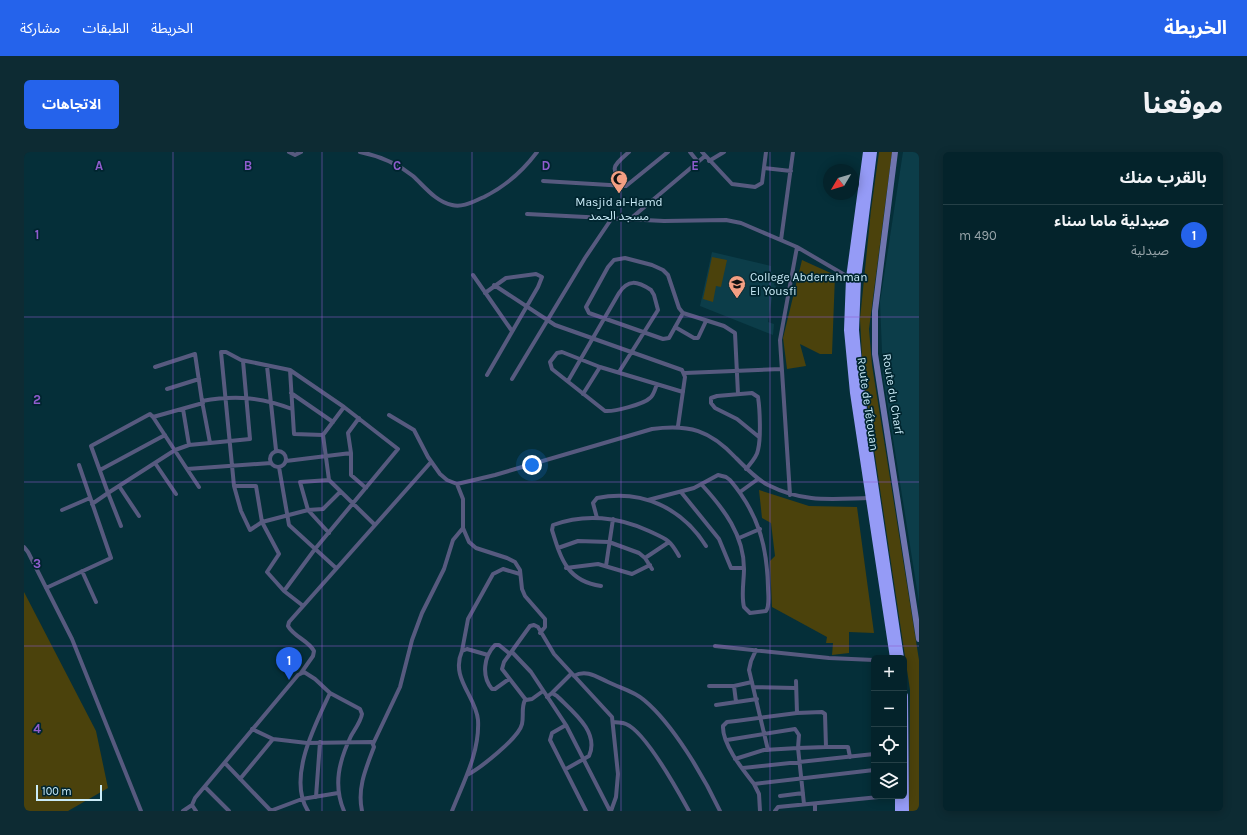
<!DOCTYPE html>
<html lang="ar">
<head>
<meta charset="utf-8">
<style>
  :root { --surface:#04232b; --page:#0d2b33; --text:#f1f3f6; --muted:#97a4a9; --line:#254047; --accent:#2563eb }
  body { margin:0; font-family:Karla,"Noto Sans Arabic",sans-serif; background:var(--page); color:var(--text); direction:rtl }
  .controls { position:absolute; right:12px; bottom:12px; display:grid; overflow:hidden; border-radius:6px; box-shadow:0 2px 10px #0003 }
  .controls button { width:36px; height:36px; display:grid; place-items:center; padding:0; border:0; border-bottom:1px solid var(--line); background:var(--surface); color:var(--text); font:20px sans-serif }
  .compass { position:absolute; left:799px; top:12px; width:36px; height:36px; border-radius:50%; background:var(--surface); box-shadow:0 2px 10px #0003; rotate:232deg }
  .scale { position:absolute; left:12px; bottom:10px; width:66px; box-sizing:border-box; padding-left:4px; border:2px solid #caecf8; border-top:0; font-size:11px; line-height:14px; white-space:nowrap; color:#caecf8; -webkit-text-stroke:3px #00252f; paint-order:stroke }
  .you { position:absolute; left:508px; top:313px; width:14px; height:14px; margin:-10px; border:3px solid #fff; border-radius:50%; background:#1a73e8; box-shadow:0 0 0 6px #1a73e833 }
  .badge { display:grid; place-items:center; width:26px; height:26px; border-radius:50%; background:var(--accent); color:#fff; font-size:13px; font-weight:700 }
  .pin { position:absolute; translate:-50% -33px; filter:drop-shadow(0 1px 2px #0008) }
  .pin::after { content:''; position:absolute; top:21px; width:14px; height:12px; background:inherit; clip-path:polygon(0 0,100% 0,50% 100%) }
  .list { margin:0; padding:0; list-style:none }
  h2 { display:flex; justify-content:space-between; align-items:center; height:52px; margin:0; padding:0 16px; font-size:17px }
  h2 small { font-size:13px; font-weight:400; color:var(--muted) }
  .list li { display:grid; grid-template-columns:26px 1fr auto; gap:12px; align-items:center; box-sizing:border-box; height:56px; padding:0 16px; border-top:1px solid var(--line) }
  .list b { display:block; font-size:15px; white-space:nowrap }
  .list p { margin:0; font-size:13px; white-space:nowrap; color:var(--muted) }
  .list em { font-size:13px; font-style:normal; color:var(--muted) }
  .icon { flex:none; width:22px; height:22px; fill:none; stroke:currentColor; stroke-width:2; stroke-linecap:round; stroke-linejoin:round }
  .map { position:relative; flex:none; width:895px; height:659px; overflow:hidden; direction:ltr; border-radius:6px }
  header { display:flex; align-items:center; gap:24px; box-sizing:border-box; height:56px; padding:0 20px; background:var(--accent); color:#fff }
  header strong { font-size:19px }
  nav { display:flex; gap:22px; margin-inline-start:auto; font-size:14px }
  .intro { display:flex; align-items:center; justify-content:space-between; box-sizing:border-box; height:96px; padding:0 24px }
  h1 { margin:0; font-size:28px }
  .button { padding:10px 18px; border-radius:6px; background:var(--accent); color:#fff; font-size:14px; font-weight:700 }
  main { display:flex; gap:24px; padding:0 24px }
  aside { flex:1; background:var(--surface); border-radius:6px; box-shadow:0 2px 10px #0003 }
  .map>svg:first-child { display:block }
  .built { fill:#0c3d49 }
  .green { fill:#4b420c }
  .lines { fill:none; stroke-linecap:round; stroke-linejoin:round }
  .street { stroke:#575a7f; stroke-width:4 }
  .secondary { stroke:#7075af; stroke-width:6 }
  .highway { stroke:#959bf6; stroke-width:8 }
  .grid { fill:none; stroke:#8f5ccd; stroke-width:1; stroke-opacity:0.55 }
  .labels { text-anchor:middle; stroke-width:3.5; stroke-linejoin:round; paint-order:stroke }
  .poi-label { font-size:12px; fill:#caecf8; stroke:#00252f }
  .street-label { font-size:12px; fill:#caecf8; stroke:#00252f }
  .grid-label { font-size:13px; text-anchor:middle; font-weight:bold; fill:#8f5ccd; stroke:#00252f; stroke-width:3.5; stroke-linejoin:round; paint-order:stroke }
</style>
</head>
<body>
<header>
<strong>الخريطة</strong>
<nav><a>الخريطة</a><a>الطبقات</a><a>مشاركة</a></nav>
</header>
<div class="intro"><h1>موقعنا</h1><a class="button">الاتجاهات</a></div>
<main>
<aside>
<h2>بالقرب منك<small></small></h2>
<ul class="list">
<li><span class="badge">1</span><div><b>صيدلية ماما سناء</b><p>صيدلية</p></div><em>490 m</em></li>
</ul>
</aside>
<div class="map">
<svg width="895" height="659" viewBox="0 0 895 659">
  <rect width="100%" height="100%" fill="#052f39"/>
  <path class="built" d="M 879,0 L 895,0 L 895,450 L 859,224 L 856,150 Z
    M 688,100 L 747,114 L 747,120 L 750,121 L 750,124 L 752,125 L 750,133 L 752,134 L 751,140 L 749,140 L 744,170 L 750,172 L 749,183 L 676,154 Z"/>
  <path class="green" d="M 855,0 L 868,0 L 845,177 L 848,213 L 895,508 L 895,659 L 885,659 L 886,538 L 839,223 L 836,167 L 847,58 Z
    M 688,105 L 703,108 L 697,135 L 692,134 L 689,150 L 679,147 Z
    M 778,108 L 811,123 L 808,202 L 796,202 L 776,192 L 782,214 L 763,217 L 759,186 Z
    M 735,338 L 785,354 L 833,355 L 850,481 L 825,480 L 825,501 L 808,503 L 809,491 L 802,491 L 803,485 L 748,455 L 746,409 L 751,404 L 747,371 L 738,366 Z
    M 0,440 L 72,579 L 84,636 L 44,659 L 0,659 Z"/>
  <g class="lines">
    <path class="street" d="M 265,0 L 271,3 L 277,0
      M 336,0 C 356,4 374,12 389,24 C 400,34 412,50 428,53 C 439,56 450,49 460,45 C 482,34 498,20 513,0
      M 666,0 L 674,10
      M 678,0 L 708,32 L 731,35 L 738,31 L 742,0
      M 685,9 L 700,0
      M 740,16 L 767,19
      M 519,29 L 602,34 L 644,0
      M 602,34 C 585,16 588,15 605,0
      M 503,62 L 640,69 L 702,68 L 717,71 L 773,95 L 826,126
      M 605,68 L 681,4
      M 757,88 L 769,0
      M 449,123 L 488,179
      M 470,133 L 531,173 L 658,218 L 661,225 L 654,274
      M 461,141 L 482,126 L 512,122 L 518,125 L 514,135 L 463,223
      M 659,161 L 645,186 L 639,187 L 565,161 L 562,155 L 584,115 L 590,108 L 601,106 L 628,113 L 639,118 L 644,123 L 655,156 L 659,161 L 700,174 L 711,181 L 714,242
      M 651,175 L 670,186 L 674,186 L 682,169
      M 219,209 L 226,287 L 186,291 L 178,249 C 211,243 237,245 268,257
      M 243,214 L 252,298
      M 131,215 L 171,202 L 178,249
      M 266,218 L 270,282 L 299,283
      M 661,221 L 757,217
      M 488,227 L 561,106 L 588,66
      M 544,229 L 595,141 C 604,127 613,129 627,138 L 630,143 L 634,158 L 595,220
      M 633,232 C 631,237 630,243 626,246 C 620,252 590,260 581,259 L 528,217 L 526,210 L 533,201 L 538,200 L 576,215 L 659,240
      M 143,237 L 175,227
      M 267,241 L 309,270
      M 559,242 L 576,215
      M 179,251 L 129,265 L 163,317 L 247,311
      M 320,255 L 299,283 L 305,328 L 351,373
      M 159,257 L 165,293 L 186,291
      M 365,263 L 390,278 L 404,305 L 416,322 L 423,328 L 433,332 L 471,323 L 628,277 C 665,272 686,278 712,306 C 722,316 732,327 744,333 C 780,351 807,347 845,346
      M 129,265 L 126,262 L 67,294 L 84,341 L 151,298 L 165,293
      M 335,266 L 324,281 L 327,301 L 327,323 L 342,336
      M246 307a8 8 0 1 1 16 0a8 8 0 1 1-16 0Z
      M 262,309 L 327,301
      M 131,311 L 152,342
      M 255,315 L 265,373 L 312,416
      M 163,317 L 175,335
      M 722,317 C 727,311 733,305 734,298 C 737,286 736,258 734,245 L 728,241 L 693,244 L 687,246 L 687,251 L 691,256 L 713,267 L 735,285
      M 76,318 L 141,283
      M 305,328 L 276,330 L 284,358 L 305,381
      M 433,332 L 439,347 L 439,376 L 445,390 L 452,396 L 483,406 L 491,410 L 496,418 L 498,437 L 501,444 L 521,467 L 521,475 L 516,481
      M 95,334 L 115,364
      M 210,334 L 232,334 L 238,370 L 255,402 L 243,420 L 260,439
      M 657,340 L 695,387 L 707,416 L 720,416
      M 716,340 L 734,327
      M 766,343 L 756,188 L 773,95
      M 624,348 L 670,336 L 694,323 L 702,325 L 706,328 C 734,361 743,393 744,435 C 744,442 746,454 742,459 L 726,461 L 720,455 C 717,443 720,429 720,417 C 720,383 700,357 678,333
      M 68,352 L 84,341 L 97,374
      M 38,358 L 66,346
      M 573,366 L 569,351 L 573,346 C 618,337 658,356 682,394
      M 715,386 L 736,377
      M 0,395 L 4,400 L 48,487 L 117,659
      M 534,396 L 554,389 L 585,390 L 615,401 L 621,406 L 628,417
      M 621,406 L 645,390
      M 582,414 L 589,367
      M 542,416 L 574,412 L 608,422 L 626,413
      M 58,419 L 72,450
      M 577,434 C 543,429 537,407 528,378 L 529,373 C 561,361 595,365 625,379 C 631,382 639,385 644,389 C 649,393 652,399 655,404
      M 22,436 L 87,406 L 55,313
      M 278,453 L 260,439 L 291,397 L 374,297 L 320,255 L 266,218 L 217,208 L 202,200 L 197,200 L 210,334 L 217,359 L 226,378 L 238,370 L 284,358 L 299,357 L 316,340
      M 691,494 L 805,506 L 850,508
      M 732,498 L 727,509 L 725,518 L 744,598
      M 438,499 L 444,467 L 469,422 L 479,417 L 496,422
      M 488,500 L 507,520 L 542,573 L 586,659
      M 277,521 L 289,504 L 290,499 C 284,488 270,485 264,474 L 265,470 L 407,310
      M 550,524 C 562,517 573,525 584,530 C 596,536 610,539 620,548 C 649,572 680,625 696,659
      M 485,527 L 471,537 L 468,537 C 457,524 460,504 471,493 L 475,493 L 486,502
      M 772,529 L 773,561 L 712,569 L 703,570 L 699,574 C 698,592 719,618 730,632 L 850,618
      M 685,534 L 710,534 L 728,530
      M 710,534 L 712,550
      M 730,535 L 771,536
      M 519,539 L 508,547 L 502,548 L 478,517 L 480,510 L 506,474 L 510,473 L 514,475 L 530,502 L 588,565 L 594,622 L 592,645 L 587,659
      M 306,541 L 336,557 L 338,562 C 337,569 331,577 327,584 C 315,609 309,633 320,659
      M 528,541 L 547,522
      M 523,545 L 528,541 L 533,544 C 548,559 576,580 565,604 L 542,617
      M 692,553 L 733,547
      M 589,570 C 594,571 598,570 602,572 C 622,580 654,639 665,659
      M 542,573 L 528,581 L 526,588 L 562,659
      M 228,577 L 249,587 L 283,591 L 348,590 L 350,595 C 342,616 333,636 338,659
      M 703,588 L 771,577 L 775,583 L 774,596 L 802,595 L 801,562 L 798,560 L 773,561
      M 349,592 L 376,535 L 388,488 L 398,461 L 420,417 L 429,388 L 439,376
      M 802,595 L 824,595 L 826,605
      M 711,607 L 740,598 L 774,596 L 780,652
      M 201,611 L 247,659
      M 719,616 L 850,602
      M 443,623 C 455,617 495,586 498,572 C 500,563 497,556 501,548
      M 216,627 L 249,587
      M 730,632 L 735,642 L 736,659
      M 181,635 L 205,659
      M 756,644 L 779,641
      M 292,645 L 296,590
      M 791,652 L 791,659
      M 159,659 L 168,653
      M 172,659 L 168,653 L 171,646 L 274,523 L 280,520 L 291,527 L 306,541 C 291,573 263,626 284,659
      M 246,659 L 278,647 L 314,641
      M 428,659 C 439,631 456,600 454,568 C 452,544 426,526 438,499 L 443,497 L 464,503
      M 751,659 L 754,655 L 865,644"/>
    <path class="secondary" d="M 871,0 L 851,159 L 851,202 L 895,487"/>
    <path class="highway" d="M 843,0 L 826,126 L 824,178 L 830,241 L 870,506
      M 849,0 L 833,127 L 831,178 L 837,244 L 876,506
      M 880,544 L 881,659
      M 875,659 L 875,644"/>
  </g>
  <path class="grid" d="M 149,0 L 149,659M 298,0 L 298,659M 448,0 L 448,659M 597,0 L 597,659M 746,0 L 746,659M 0,165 L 895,165M 0,330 L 895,330M 0,494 L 895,494"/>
  <defs>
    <symbol id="mosque-pin" viewBox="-11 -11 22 30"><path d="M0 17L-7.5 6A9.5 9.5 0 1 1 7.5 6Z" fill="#f39f83" stroke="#00252f"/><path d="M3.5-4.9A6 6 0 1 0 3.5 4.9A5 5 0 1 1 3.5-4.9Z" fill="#111"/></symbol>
    <symbol id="school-pin" viewBox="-11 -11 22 30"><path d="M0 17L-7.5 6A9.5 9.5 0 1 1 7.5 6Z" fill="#f39f83" stroke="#00252f"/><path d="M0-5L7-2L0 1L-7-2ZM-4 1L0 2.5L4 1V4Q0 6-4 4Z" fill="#111"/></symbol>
  </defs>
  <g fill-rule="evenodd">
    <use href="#mosque-pin" x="585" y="17" width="20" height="27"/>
    <use href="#school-pin" x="703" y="122" width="20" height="27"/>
  </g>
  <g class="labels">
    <g class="poi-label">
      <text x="595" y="54">Masjid al-Hamd<tspan x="595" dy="14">مسجد الحمد</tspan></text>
      <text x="726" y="129" text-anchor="start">College Abderrahman<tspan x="726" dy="14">El Yousfi</tspan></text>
    </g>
    <g class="street-label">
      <text transform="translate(869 242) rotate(81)" y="4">Route du Charf</text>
      <text transform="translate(844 252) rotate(82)" y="4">Route de Tétouan</text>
    </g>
  </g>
  <g class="grid-label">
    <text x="75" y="18">A</text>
    <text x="224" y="18">B</text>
    <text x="373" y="18">C</text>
    <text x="522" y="18">D</text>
    <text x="671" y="18">E</text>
    <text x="13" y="87">1</text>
    <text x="13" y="252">2</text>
    <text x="13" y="416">3</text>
    <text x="13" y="581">4</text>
  </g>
</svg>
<div class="controls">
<button>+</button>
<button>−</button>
<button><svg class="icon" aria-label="locate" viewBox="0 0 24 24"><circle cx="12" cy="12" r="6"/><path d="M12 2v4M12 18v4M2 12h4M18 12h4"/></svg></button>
<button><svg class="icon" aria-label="layers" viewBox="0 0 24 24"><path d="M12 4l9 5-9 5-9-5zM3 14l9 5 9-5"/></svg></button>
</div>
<svg class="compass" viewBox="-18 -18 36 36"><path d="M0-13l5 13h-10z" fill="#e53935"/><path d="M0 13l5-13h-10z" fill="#97a4a9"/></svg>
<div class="scale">100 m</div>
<div class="you"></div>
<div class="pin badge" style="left:265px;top:528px">1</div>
</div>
</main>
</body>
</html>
